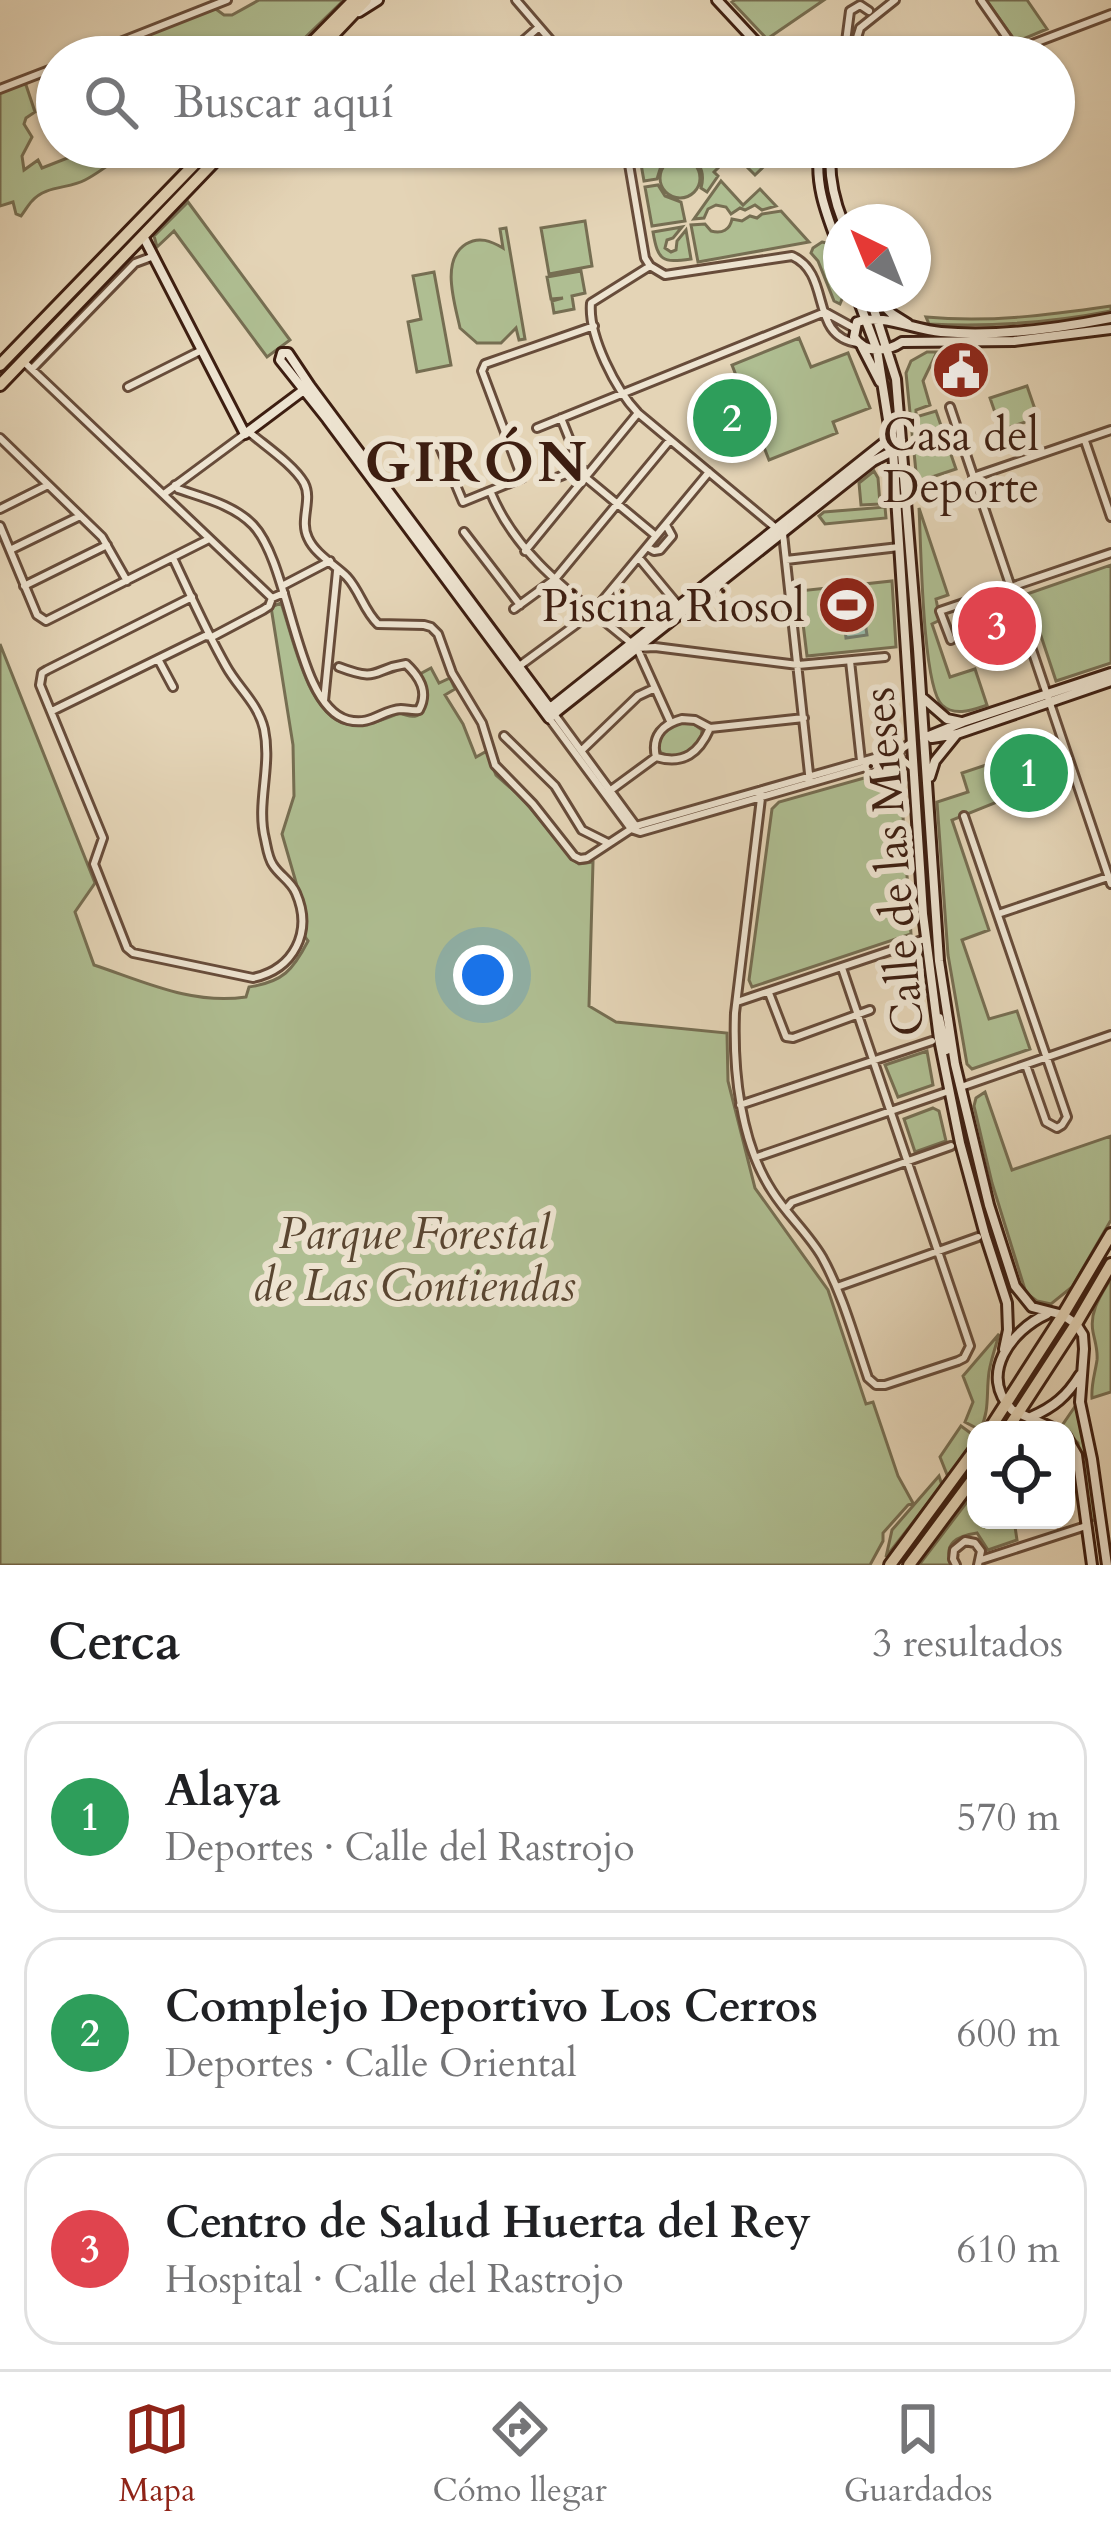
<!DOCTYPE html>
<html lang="es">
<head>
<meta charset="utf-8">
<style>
  :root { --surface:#fff; --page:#f6f6f6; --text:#202124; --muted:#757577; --line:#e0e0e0; --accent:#8f2418 }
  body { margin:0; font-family:Cardo,serif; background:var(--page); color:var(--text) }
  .controls { position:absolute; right:36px; bottom:36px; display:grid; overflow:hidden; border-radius:24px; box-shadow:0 3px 9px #0004 }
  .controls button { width:108px; height:108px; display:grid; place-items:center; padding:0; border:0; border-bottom:3px solid var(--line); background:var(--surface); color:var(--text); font:60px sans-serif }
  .compass { position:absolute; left:823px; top:204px; width:108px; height:108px; border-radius:50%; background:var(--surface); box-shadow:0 3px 9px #0004; rotate:317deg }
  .you { position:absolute; left:483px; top:975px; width:42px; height:42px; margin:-30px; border:9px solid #fff; border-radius:50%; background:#1a73e8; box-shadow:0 0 0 18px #1a73e833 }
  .badge { display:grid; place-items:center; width:78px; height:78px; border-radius:50%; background:var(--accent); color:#fff; font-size:39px; font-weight:700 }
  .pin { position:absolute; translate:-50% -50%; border:6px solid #fff; box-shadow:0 3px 12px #0006 }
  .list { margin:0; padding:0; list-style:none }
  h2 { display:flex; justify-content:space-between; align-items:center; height:156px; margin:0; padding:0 48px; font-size:51px }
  h2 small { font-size:39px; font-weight:400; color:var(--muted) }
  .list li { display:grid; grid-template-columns:78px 1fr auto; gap:36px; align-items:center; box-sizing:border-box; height:192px; margin:0 24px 24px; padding:0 24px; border:3px solid var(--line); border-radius:36px }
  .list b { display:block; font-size:45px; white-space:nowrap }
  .list p { margin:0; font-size:39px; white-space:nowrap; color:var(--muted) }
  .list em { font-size:39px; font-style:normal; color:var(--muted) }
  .icon { flex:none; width:66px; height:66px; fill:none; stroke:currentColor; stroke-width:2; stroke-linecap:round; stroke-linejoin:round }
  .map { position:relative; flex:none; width:1111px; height:1565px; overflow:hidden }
  .search { position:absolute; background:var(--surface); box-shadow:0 3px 9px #0004; left:36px; right:36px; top:36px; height:132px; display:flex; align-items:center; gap:30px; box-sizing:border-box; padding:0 42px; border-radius:66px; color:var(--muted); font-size:45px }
  .sheet { height:804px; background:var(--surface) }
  nav { display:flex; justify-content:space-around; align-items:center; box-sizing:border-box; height:168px; border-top:3px solid var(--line); background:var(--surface); font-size:33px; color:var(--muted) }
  nav a { display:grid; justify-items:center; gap:6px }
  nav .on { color:var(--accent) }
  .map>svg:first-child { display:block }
  .green { fill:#afbe92; stroke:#766e52; stroke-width:3 }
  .water { fill:#96b9a9; stroke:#727b6c; stroke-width:3 }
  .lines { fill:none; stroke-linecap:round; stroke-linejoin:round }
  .street-casing { stroke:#674c3a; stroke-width:12 }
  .secondary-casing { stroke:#3d1e11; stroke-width:14 }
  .highway-casing { stroke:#3d1e11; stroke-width:16 }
  .street { stroke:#ede3d0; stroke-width:6 }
  .secondary { stroke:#ede3d0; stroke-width:8 }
  .highway { stroke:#e4d4b6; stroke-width:10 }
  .labels { text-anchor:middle; stroke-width:12; stroke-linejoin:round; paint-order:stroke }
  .poi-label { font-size:45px; fill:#3d1e11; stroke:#ede3d0 }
  .street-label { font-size:45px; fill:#3d1e11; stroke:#ede3d0 }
  .park-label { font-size:45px; font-style:italic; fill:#5a4631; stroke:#ede3d0 }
  .district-label { font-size:57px; font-weight:bold; letter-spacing:3px; fill:#3d1e11; stroke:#ede3d0 }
</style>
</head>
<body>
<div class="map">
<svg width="1111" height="1565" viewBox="0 0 1111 1565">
  <rect width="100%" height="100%" fill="#e4d4b6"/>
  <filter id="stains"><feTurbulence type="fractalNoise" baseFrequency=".00167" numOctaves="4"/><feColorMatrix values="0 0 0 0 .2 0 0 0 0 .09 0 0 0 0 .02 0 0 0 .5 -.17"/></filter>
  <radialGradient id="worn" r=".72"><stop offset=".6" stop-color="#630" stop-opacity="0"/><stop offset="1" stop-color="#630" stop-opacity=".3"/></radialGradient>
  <path class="green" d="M 259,0 L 344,0 L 287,55 L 282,50 L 277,49 L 268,57 L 114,57 L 123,45 L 213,7 L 224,15 L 232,15 Z
    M 735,0 L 824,0 L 767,39 L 732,2 Z
    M 986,0 L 1027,0 L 1047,29 L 1021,40 L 1014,39 Z
    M 23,84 L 26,85 L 35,112 L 26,118 L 24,124 L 32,137 L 22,156 L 24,170 L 38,160 L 42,168 L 75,155 L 86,156 L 95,147 L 133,147 C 118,158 102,171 85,180 C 69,189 46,185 32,201 C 28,205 25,211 21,216 L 16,214 L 13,202 L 0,206 L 0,92 Z
    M 57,84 L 57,119 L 48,124 C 35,109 35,89 57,84 Z
    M 638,147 L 672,147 L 673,156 L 661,166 L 657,179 L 644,181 Z
    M 678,147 L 697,147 L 694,150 L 696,152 L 701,147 L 711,147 L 725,161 L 714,172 L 718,176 L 707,192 L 701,188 C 706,170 698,157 679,156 Z
    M 766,147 L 776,147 L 780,151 L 755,175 L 739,159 L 744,151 L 760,152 Z
    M660 178a20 20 0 1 1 40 0a20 20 0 1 1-40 0Z
    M 721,181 L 743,205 L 760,189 L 776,206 L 762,210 L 755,205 L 745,210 L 740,208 L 731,214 L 726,207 L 716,205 L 708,209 L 704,218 L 694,219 Z
    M 658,185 L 665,196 L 681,202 L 685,221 L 652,226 L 645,187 Z
    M 188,202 L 290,340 L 267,357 L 174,231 L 157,247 L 154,236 Z
    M 781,211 L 809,242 L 698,262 L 691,225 L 705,224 L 711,231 C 722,234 730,230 732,219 L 742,221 L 750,216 L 757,218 L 762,214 Z
    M 585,221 L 592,266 L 549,274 L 541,228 Z
    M 682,227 L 673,238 L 667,240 L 665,248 L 671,252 L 676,250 L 677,241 L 686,230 L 691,259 C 662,263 658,261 653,232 Z
    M 506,228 L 525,339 L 519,340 L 516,328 L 501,343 L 477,343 L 460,328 C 455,304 440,260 466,244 C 479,236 491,241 503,248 L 500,229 Z
    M 822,242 L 827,243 L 841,279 L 841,294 L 844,294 L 840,304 L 834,301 L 818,261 L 811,253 L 813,248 Z
    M 581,271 L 585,293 L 572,296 L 574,309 L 554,313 L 552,301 L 563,298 L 551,299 L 547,277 Z
    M 434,272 L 451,365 L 417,372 L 408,322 L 421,319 L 413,276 Z
    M 1111,306 L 1111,311 C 1050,323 990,327 929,324 L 926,317 C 989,323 1049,315 1111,306 Z
    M 799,338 L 811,367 L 848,353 L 870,408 L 833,422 L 837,433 L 769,460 L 732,365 Z
    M 927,352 L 937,352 L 923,381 L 930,405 L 916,410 L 916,417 L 936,411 L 956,469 L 917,482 L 906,373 L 911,361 Z
    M 1027,386 L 1038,418 L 1001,430 L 990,398 Z
    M 874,471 L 878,478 L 880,504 L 861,505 L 859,483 Z
    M 885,507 L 886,518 L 825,524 L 819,516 L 824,512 Z
    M 919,508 L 948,595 L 936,599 L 940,620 L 932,624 L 950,677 L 975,669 L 987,705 C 972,710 955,717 942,705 C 922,686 921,541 919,508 Z
    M 1111,565 L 1111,663 L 1056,681 L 1027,594 Z
    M 892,581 L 896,647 L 807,656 L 799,591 Z
    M 281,603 C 294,639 308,723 354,725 C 371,725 385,719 400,713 C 430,727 429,693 420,674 L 431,668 L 439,683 L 450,678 L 455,689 L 445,695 L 463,724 L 476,757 L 487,751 L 496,775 L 522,798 L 573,860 L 579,864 L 593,862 L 589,1006 L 616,1022 L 727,1033 L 728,1081 L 755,1188 L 828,1290 L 866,1404 L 873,1402 L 898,1476 L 913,1503 L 908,1505 L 883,1533 L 883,1541 L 870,1565 L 0,1565 L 0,644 L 95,883 L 75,912 L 94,965 C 145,982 192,1005 246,997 L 249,987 C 283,982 293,970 308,941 L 303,934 L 304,910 L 282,834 L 294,796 L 293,745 L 271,607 Z
    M 691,722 L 702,730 C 701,752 679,760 661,753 L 657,745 C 661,729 675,721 691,722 Z
    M 1049,744 L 1054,756 L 1002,774 L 1012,796 L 952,820 L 989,930 L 962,940 L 989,1019 L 1017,1011 L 1030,1049 L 972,1069 L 967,1064 L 948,955 L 937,802 L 968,792 L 962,773 Z
    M 896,769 L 900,773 L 911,934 L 752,987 L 749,980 L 772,809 L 779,802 Z
    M 927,1051 L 933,1085 L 898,1097 L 885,1065 Z
    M 985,1092 L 1012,1170 L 1111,1136 L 1111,1220 L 1072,1287 L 1051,1304 L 1037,1301 L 1026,1293 L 992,1183 L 974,1106 L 976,1098 Z
    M 933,1108 L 939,1111 L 946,1141 L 915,1152 L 904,1119 Z
    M 966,1129 L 986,1211 L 1009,1281 L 1003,1283 L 973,1182 Z
    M 1111,1278 L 1111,1392 L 1092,1398 C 1091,1384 1095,1374 1097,1360 C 1098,1350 1095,1342 1093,1332 C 1089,1311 1101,1295 1111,1278 Z
    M 999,1334 C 996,1346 991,1359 989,1372 C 986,1393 990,1411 980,1430 L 965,1422 L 973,1402 L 963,1376 Z
    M 1076,1405 L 1098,1519 L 1091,1521 L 1078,1443 L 1061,1427 Z
    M 961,1426 L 976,1437 L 948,1477 L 940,1457 Z
    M 939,1476 L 942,1485 L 886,1557 L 892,1530 Z
    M 976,1490 L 976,1520 L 1014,1520 L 1017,1540 L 988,1550 L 977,1533 C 957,1536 943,1543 951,1565 L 919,1565 Z"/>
  <path class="water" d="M 862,602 L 867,635 L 846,638 L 842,605 Z"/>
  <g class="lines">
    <defs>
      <path id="street" d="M 516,0 L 565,57
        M 981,0 L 1013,46 L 1012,51
        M 860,28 L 895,0
        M 82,57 L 227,0
        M 505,57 L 539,27
        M 630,57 L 634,54
        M 844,57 L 850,11 L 860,5 L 869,11
        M 851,57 L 860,28
        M 998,57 L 1111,14
        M 0,89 L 57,67
        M 626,147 L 645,258 L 650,266 L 665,275 L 792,256 C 833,274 808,337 858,343
        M 650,266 L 591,303 C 588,336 616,390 638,413 L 783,534 L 810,783
        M 23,361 L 272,598
        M 32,369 L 135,263 L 154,256
        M 128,387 L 202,350
        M 950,407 L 1111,884
        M 561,418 L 581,468 L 588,474
        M 537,428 L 825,312 L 854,328
        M 249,432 C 264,445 294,465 304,483 C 313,500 299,520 308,538 C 315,554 335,565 347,577 C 360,591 364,611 378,624 L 424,625 L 431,627 L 438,634 L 452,673 L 482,723 L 495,765 L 533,804 L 574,856 L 580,859 L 587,858 L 631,829
        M 0,438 L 102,537 L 127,581
        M 1085,441 L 1111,517
        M 440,447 L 463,502 L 522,478 L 482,371 L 485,364 L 594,326
        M 585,477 L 656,536
        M 973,477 L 1111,430
        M 551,480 L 581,468
        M 175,485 L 178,489 C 204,498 234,505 253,525 C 291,565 296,707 348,720 C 372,726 381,710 401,709 C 407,709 413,711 419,710 C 429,692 420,677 406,664 C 371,669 381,683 339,667
        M 491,493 C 519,561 582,601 637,648 L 655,647 L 798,665 L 885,657
        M 164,494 L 245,434
        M 0,509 L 48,485
        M 0,526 L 37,615 L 46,621 L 209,539
        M 464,532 L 520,605
        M 647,547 L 654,551 L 660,550 L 672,536 L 666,525
        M 10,550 L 80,516
        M 525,551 L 638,413
        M 173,558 C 190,594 206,631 226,666 C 238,688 258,703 264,729 C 272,767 256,803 265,839 C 267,848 268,858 273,865 C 280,876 291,881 296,893 C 313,932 294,969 253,978 L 133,953 L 127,948 L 94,864 L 103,838 L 40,685 L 42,673 L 47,670 L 192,597
        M 639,558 L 678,605
        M 786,560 L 899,547
        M 24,586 L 107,545
        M 282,586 L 330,561
        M 514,609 L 555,579 L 670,440
        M 951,640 L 940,611 L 1111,553
        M 637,648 L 670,721
        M 158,659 L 173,687
        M 850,661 L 861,761
        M 518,667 L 593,612 L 709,472
        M 324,701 L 337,571
        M 52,711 L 205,636 L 212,637 L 263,610 L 269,606 L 272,598 L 284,593
        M 554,714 L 636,826 L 899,751 L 912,742
        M 549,718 L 631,829
        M 682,719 L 695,720 L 710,728 C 699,753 684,765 656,757 C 651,736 663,724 682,719 Z
        M 710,728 L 804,718
        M 504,736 L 555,786 L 582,830 L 608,843
        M 581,751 L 638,696 L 655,688
        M 611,790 L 656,757
        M 762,790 L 735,1013 C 733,1070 740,1142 772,1191 C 787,1215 808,1233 822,1257 C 843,1295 854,1337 868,1378 L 876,1385 L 885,1385 L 958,1361 L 964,1358 L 970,1346 L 842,968
        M 964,816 L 1067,1117 L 1062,1125 L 1057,1128 L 1046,1122 L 1026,1065
        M 631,829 L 640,832 L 893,759 L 903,760 L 913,768
        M 998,914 L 1108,877
        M 769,993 L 786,1037 L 793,1038 L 870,1010
        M 737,1002 L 925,939
        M 961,1087 L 1111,1035
        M 740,1105 L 932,1041
        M 757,1157 L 949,1091
        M 786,1209 L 792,1202 L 951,1146
        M 837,1287 L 978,1237
        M 981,1560 L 1086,1526
        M 956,1565 L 953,1559 L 954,1550 L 965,1541 L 975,1543 L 981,1551 L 978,1565"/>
      <path id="secondary" d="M 717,0 L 770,57
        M 359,12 L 378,0
        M 820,147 C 813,185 828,218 841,253
        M 831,147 C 828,174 833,197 843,222
        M 143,236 L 245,434 L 305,389
        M 856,294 L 877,350 L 893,451 L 923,914 L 939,1039 L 960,1143 L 985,1235 L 1007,1303 L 1008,1330 L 1004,1349
        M 869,294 L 896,379 L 918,649 L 939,961 L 955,1064 L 989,1205 L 1015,1286 L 1032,1307 L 1063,1315 L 1076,1324 L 1083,1335 L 1084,1349 L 1080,1402 L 1092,1459 L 1107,1565
        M 874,296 L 892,314 L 908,324
        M 1111,318 C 1056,329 997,337 941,332 C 914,330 883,313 857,322 L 854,337 C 865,354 887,352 902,342 L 1014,341 L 1111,329
        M 862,347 L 880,382
        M 924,699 L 947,719 L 961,722
        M 549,709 L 890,438
        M 554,714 L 310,386 L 288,353 L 282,353 L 280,360 L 327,419 L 549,718 L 560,709 L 873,461 L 893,451 L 901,440
        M 924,738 L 963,722 L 1111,673
        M 932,738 L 957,734 L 1111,681
        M 930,777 L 935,761 L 956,735
        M 939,1018 L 946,1050
        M 1047,1314 C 1011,1330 978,1375 1012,1410 L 1057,1430
        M 1031,1417 C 1054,1407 1067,1396 1080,1375
        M 1066,1436 L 1077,1455 L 1092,1565"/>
      <path id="highway" d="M 298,57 L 354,0
        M 312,57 L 366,0
        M 0,365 L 211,147
        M 0,385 L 228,147
        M 989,1430 L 1063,1315 L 1111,1234
        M 1007,1430 L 1076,1324 L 1111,1264
        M 890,1565 L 976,1448
        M 909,1565 L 976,1475"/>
    </defs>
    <use href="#street" class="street-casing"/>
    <use href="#secondary" class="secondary-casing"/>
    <use href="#highway" class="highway-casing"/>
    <use href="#street" class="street"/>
    <use href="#secondary" class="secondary"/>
    <use href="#highway" class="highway"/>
  </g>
  <defs>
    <symbol id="civic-disc" viewBox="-11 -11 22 22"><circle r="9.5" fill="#8f2418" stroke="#ede3d0"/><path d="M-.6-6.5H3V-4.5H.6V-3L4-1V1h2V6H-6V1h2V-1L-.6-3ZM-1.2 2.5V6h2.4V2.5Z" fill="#fff"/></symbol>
    <symbol id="stadium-disc" viewBox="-11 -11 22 22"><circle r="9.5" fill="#8f2418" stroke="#ede3d0"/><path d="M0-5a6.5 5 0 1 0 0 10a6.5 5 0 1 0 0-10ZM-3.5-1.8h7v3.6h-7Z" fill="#fff"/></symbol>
  </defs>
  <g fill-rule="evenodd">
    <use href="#civic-disc" x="928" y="337" width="66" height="66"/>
    <use href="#stadium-disc" x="814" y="572" width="66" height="66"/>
  </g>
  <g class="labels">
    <g class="poi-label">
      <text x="961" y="450">Casa del<tspan x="961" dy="52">Deporte</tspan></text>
      <text x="805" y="621" text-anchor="end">Piscina Riosol</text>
    </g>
    <g class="street-label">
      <text transform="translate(892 862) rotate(-95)" y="16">Calle de las Mieses</text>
    </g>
    <g class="park-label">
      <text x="414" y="1248">Parque Forestal<tspan x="414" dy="52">de Las Contiendas</tspan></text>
    </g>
    <g class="district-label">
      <text x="477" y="481">GIRÓN</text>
    </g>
  </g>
  <rect width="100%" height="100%" filter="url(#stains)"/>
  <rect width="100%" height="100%" fill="url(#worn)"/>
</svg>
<div class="controls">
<button><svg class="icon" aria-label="locate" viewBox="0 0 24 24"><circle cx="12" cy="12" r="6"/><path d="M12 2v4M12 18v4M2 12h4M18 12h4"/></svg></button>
</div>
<svg class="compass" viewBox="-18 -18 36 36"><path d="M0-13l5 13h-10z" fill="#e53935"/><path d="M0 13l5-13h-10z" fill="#757577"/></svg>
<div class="you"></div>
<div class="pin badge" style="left:1029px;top:773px;background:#2e9e5b">1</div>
<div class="pin badge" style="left:732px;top:418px;background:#2e9e5b">2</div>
<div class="pin badge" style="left:997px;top:626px;background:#e0444e">3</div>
<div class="search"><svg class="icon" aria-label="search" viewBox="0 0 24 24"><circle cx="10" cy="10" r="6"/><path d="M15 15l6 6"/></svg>Buscar aquí</div>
</div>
<section class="sheet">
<h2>Cerca<small>3 resultados</small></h2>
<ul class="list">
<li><span class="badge" style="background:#2e9e5b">1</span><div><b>Alaya</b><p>Deportes · Calle del Rastrojo</p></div><em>570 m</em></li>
<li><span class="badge" style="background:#2e9e5b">2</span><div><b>Complejo Deportivo Los Cerros</b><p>Deportes · Calle Oriental</p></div><em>600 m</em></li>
<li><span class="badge" style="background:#e0444e">3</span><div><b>Centro de Salud Huerta del Rey</b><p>Hospital · Calle del Rastrojo</p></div><em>610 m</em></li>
</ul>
</section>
<nav>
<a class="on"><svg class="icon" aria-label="map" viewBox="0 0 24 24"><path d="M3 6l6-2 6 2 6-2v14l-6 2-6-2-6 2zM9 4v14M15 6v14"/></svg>Mapa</a>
<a><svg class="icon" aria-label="directions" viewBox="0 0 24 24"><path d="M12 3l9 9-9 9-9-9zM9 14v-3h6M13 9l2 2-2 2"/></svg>Cómo llegar</a>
<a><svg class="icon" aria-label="saved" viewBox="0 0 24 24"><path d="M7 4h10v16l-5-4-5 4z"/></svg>Guardados</a>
</nav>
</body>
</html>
